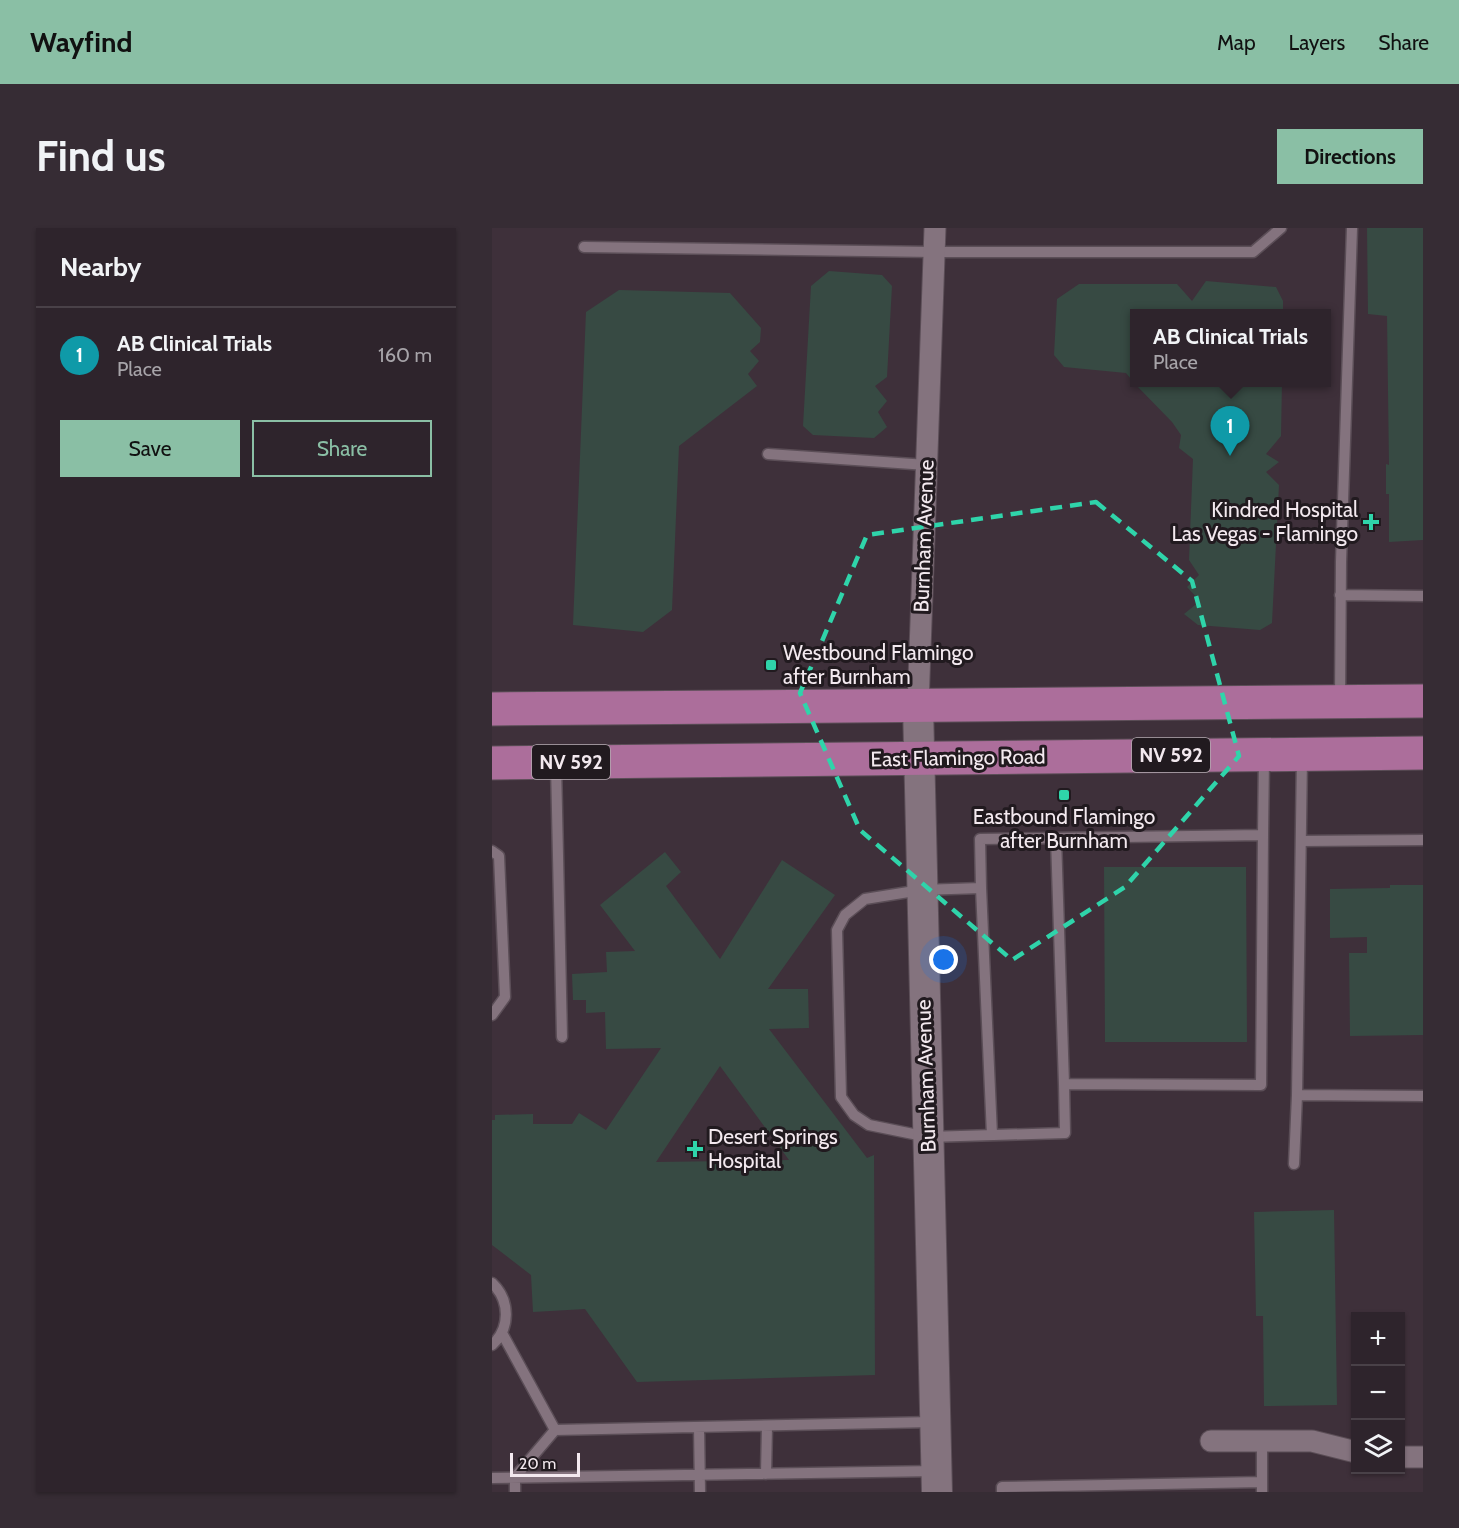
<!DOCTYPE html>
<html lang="en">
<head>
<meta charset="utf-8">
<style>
  :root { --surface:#2e242c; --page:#362c34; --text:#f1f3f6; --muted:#a7a4a9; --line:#494148; --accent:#8abfa5 }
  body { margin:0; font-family:Cabin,sans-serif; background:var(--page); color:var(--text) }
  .controls { position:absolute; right:18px; bottom:18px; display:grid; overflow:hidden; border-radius:0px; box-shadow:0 2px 4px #0004 }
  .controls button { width:54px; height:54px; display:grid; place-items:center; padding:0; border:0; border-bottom:2px solid var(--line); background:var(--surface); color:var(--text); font:30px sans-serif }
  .scale { position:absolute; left:18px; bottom:15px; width:70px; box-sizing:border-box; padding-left:6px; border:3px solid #f3e9ef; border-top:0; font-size:16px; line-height:21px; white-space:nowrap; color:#f3e9ef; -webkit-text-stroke:4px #211a1f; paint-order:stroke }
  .you { position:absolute; left:452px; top:732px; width:21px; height:21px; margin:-15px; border:4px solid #fff; border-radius:50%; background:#1a73e8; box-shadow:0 0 0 9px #1a73e833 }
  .badge { display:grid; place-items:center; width:39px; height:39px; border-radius:50%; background:var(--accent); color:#fff; font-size:20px; font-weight:700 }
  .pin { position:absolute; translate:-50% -50px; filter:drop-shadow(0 2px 3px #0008) }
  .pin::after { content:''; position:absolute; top:32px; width:21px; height:18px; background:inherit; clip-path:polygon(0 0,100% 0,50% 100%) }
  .popup { position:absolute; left:638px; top:81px; width:201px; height:78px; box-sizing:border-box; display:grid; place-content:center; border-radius:0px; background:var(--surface); filter:drop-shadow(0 2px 4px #0005); font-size:20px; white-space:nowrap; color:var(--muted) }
  .popup b { font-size:22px; color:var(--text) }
  .popup::after { content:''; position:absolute; left:50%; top:100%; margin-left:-12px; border:12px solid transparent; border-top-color:var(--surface) }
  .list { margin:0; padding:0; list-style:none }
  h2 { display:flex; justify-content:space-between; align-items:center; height:78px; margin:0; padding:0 24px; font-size:26px }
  h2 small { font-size:20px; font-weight:400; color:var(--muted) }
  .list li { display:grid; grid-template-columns:39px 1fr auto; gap:18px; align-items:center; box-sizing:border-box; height:96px; padding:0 24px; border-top:2px solid var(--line) }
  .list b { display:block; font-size:22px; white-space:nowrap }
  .list p { margin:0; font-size:20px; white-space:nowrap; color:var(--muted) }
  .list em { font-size:20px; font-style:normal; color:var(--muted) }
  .actions { display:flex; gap:12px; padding:18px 24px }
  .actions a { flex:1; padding:14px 0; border:2px solid var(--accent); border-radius:0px; text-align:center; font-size:21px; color:var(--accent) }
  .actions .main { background:var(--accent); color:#111 }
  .icon { flex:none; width:33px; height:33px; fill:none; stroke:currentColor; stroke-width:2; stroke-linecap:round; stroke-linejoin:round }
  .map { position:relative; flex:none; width:931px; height:1264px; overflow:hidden; border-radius:0px }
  header { display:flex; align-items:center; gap:36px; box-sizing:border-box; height:84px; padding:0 30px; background:var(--accent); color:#111 }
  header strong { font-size:28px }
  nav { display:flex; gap:33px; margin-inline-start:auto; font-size:21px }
  .intro { display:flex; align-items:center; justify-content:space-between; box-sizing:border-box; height:144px; padding:0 36px }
  h1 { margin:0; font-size:42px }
  .button { padding:15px 27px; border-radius:0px; background:var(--accent); color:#111; font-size:21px; font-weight:700 }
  main { display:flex; gap:36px; padding:0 36px }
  aside { flex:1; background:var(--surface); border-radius:0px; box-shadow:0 2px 4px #0004 }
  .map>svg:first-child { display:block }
  .building { fill:#374a43; fill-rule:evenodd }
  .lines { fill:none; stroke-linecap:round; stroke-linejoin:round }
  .lane-casing { stroke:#5b4e57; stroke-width:13 }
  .street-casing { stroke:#5b4e57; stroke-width:23 }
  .secondary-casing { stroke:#5b4e57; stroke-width:32 }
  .primary-casing { stroke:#5b4e57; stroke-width:35 }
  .lane { stroke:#84737e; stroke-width:10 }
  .street { stroke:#84737e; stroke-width:21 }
  .secondary { stroke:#84737e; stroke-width:30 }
  .primary { stroke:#ac6e9b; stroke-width:33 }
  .marked { fill:none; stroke:#2fd4aa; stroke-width:4.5; stroke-dasharray:12 8; stroke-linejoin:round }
  .poi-dot { fill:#2fd4aa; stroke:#211a1f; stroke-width:2 }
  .labels { text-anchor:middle; stroke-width:6; stroke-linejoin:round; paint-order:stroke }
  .shield { fill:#211a1f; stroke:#b4abb1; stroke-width:1.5 }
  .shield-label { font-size:20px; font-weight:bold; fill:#f3e9ef }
  .poi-label { font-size:21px; fill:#f3e9ef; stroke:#211a1f; text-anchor:start }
  .street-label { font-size:21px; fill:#f3e9ef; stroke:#211a1f }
</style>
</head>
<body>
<header>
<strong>Wayfind</strong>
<nav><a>Map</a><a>Layers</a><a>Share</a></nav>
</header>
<div class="intro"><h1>Find us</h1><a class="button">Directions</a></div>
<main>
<aside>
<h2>Nearby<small></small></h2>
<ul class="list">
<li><span class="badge" style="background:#0f9aa8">1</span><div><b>AB Clinical Trials</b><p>Place</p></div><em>160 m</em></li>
</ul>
<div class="actions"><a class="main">Save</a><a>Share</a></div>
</aside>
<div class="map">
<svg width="931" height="1264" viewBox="0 0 931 1264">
  <rect width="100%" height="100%" fill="#3e303a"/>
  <path class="building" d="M 875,0 L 931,0 L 931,312 L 897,314 L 897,266 L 894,266 L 894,236 L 897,237 L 895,88 L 876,86 Z
    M 337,43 L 390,47 L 400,58 L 395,149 L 383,158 L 395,173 L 386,184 L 395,199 L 382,210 L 321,207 L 311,198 L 319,58 Z
    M 714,53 L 784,59 L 791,73 L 791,86 L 642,86 L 642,154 L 790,154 L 789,208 L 774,226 L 787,234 L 774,244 L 787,257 L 780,395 L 768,402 L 706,397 L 692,386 L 708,373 L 695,359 L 707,347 L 697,332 L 701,231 L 687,220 L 689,207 L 680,194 L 644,157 L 634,145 L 572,139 L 562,127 L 565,71 L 587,56 L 685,56 L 700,73 Z
    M 127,62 L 238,65 L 269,100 L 268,114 L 258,123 L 267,133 L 256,146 L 265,158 L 187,218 L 180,382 L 151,404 L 81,397 L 94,84 Z
    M 173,624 L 189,644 L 174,658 L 228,731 L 290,632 L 343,667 L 276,761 L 316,761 L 317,800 L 277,801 L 375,930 L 382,927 L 383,1147 L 145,1154 L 93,1081 L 41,1084 L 39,1047 L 0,1017 L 0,892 L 3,892 L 3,887 L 41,886 L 41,896 L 80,896 L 87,885 L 114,902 L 169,820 L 114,821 L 113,784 L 94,785 L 94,772 L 81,772 L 80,746 L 115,744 L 114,724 L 143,723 L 108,677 ZM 228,838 L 297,932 L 164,934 Z
    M 612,639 L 754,639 L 755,814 L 613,814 Z
    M 898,657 L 931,657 L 931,807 L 858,808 L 857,725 L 875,725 L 875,709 L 838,710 L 838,661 L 898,660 Z
    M 842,982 L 845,1177 L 772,1178 L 771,1088 L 764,1088 L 762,984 Z"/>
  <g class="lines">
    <defs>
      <path id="lane" d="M 92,19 L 442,24 L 761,24 L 789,0
        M 276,226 L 435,237
        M 848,367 L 931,368
        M 848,470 L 849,334 L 860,0
        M 64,537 L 70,809
        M 771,607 L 769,857 L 572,856 L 573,905 L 436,909 L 377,897 L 362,887 L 349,869 L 345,702 L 353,687 L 373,671 L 429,662 L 489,660 L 488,611 Z
        M 771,607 L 772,530
        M 564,610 L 572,856
        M 810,613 L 931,612
        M 0,623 L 7,628 L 13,769 L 0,787
        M 489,660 L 500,907
        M 805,867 L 931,868
        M 802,936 L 805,867 L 810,529
        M 0,1055 C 18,1072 19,1100 0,1117
        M 10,1105 L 63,1202 L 441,1194
        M 207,1199 L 208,1264
        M 274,1246 L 275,1198
        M 0,1250 L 444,1243
        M 23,1264 L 23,1249 L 63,1202
        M 510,1264 L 510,1259 L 770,1254
        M 770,1264 L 770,1212"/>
      <path id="street" d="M 426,478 L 443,0
        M 719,1213 L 820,1213 L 864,1224
        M 908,1229 L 931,1229"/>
      <path id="secondary" d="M 426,478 L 445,1264"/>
      <path id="primary" d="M 0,481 L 931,473
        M 0,535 L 931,525"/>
    </defs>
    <use href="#lane" class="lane-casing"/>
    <use href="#street" class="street-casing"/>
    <use href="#secondary" class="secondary-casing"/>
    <use href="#primary" class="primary-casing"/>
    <use href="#lane" class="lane"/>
    <use href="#street" class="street"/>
    <use href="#secondary" class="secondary"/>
    <use href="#primary" class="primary"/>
  </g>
  <path class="marked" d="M 604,274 L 700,353 L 747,528 L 633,659 L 520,732 L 368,602 L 308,465 L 375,307 Z"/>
  <g class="poi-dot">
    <path d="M876 285h6v6h6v6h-6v6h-6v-6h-6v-6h6z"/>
    <rect x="273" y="431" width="12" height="12" rx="3"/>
    <rect x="566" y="561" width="12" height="12" rx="3"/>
    <path d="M200 912h6v6h6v6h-6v6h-6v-6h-6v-6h6z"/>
  </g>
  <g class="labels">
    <g class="shield">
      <rect x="640" y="510" width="78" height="34" rx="4.5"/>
      <rect x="40" y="517" width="78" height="34" rx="4.5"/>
    </g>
    <g class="shield-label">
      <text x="679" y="534">NV 592</text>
      <text x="79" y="541">NV 592</text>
    </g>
    <g class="poi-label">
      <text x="866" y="289" text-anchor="end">Kindred Hospital<tspan x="866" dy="24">Las Vegas - Flamingo</tspan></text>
      <text x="291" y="432">Westbound Flamingo<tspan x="291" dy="24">after Burnham</tspan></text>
      <text x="572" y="596" text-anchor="middle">Eastbound Flamingo<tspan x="572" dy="24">after Burnham</tspan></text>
      <text x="216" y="916">Desert Springs<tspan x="216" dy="24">Hospital</tspan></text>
    </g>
    <g class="street-label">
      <text transform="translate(432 308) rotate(-88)" y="7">Burnham Avenue</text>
      <text transform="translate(466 530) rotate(-1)" y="7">East Flamingo Road</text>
      <text transform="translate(434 848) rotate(-92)" y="7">Burnham Avenue</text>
    </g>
  </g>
</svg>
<div class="controls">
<button>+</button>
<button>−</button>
<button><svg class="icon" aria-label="layers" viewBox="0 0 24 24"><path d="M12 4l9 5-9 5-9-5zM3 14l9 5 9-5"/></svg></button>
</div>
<div class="scale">20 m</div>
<div class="you"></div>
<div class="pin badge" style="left:738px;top:228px;background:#0f9aa8">1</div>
<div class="popup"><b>AB Clinical Trials</b>Place</div>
</div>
</main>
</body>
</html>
